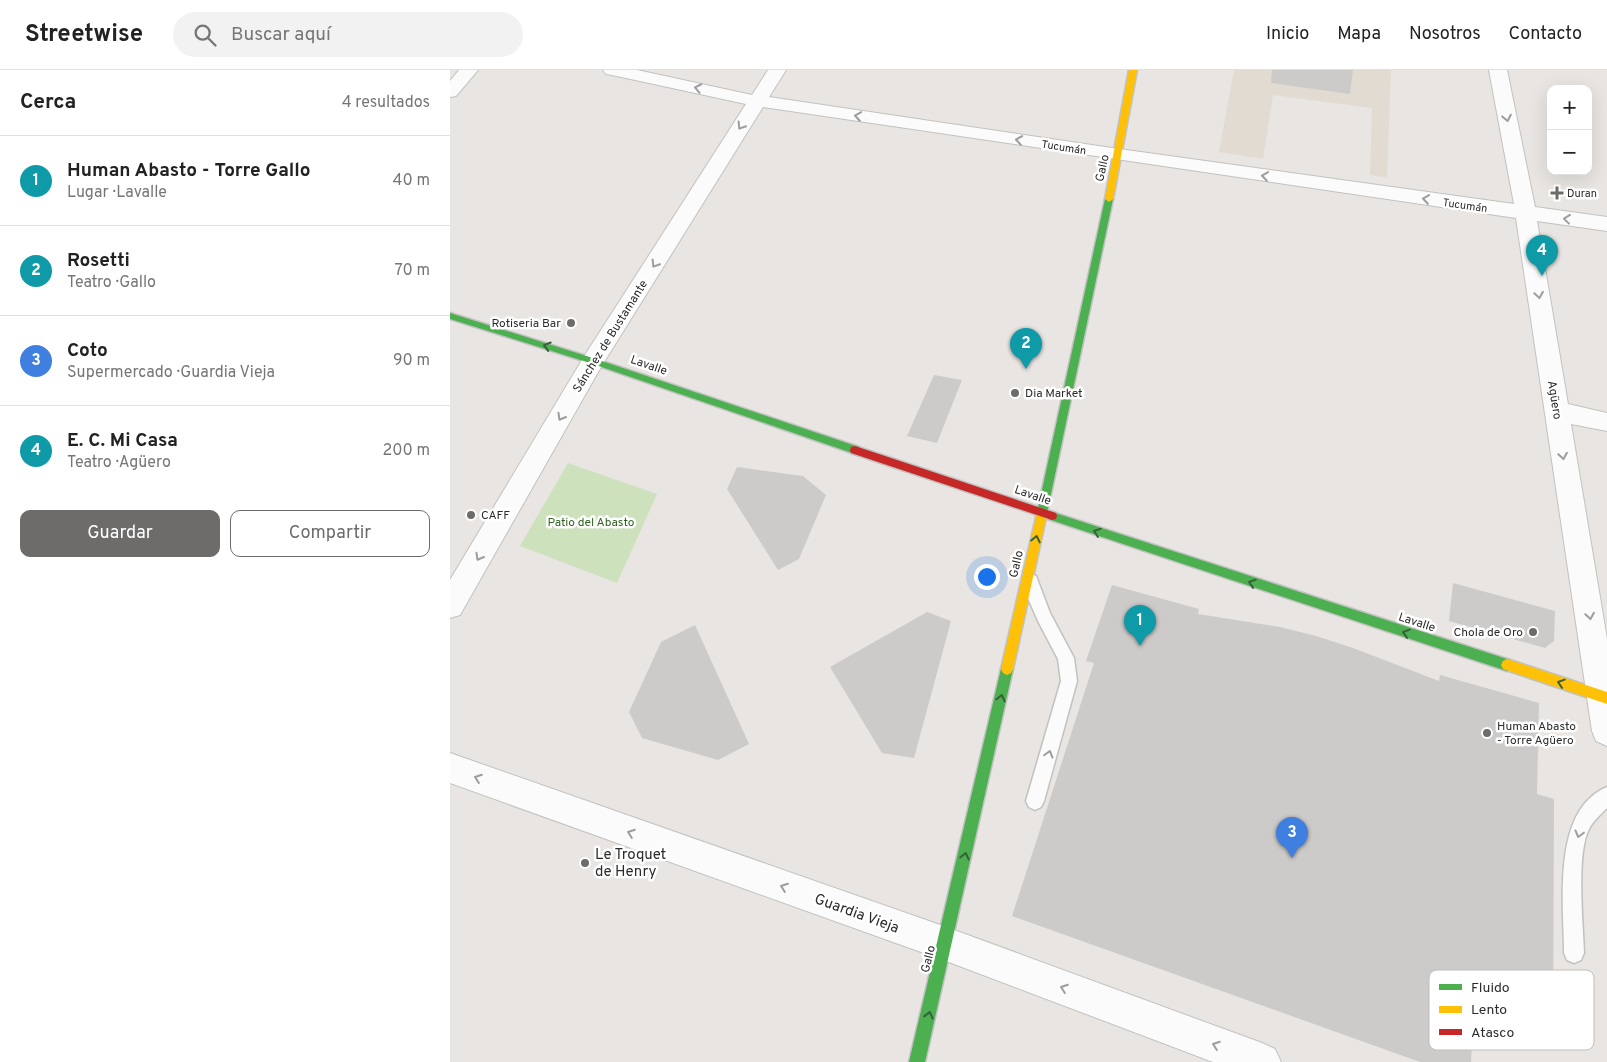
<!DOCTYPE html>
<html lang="es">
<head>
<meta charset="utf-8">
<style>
  :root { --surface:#fff; --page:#f2f2f2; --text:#222; --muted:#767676; --line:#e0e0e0; --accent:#6d6c6b }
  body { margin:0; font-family:Overpass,sans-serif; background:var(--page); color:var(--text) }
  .controls { position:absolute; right:15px; top:15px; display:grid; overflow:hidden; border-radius:10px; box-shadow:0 5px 20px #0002 }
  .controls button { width:45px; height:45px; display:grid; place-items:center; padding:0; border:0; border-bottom:1px solid var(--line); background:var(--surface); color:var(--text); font:25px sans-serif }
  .you { position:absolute; left:536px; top:506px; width:18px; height:18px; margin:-12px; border:4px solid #fff; border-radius:50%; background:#1a73e8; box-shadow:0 0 0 8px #1a73e833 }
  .badge { display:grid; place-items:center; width:32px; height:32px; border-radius:50%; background:var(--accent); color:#fff; font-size:16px; font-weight:700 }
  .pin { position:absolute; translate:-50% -41px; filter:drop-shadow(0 1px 2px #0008) }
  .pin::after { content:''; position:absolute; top:26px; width:18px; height:15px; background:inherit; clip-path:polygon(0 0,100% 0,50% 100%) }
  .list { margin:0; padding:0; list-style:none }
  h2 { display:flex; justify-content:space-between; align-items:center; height:65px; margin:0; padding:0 20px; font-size:21px }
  h2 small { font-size:16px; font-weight:400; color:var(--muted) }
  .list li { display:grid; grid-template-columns:32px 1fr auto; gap:15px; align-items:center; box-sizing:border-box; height:90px; padding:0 20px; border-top:1px solid var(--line) }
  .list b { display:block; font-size:19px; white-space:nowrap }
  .list p { margin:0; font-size:16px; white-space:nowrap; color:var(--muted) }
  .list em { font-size:16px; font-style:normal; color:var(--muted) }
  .actions { display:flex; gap:10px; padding:15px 20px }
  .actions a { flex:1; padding:11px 0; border:1px solid var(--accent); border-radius:10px; text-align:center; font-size:18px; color:var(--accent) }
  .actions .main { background:var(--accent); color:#fff }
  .icon { flex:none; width:28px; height:28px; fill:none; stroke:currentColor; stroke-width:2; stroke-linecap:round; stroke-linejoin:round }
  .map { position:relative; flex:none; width:1157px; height:992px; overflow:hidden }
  header { display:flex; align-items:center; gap:30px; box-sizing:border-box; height:70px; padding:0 25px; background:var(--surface); border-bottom:1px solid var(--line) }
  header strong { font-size:24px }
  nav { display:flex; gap:28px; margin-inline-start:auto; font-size:18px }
  .search { width:350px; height:45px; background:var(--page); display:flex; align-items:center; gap:12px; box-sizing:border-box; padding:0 18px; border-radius:28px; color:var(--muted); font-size:19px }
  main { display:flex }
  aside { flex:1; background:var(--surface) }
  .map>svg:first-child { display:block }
  .education { fill:#e2dbd1 }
  .green { fill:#cee1bd }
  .building { fill:#cdcbc9 }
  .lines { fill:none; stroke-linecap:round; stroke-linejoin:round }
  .lane-casing { stroke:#c2c2c1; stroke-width:3 }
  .street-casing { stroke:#c2c2c1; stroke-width:2 }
  .fast-casing { stroke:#c2c2c1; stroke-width:3 }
  .slow-casing { stroke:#c2c2c1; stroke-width:3 }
  .jam-casing { stroke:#c2c2c1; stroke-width:3 }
  .lane { fill:#fcfbfb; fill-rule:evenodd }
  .street { fill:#fcfbfb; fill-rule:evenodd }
  .fast { fill:#4caf50; fill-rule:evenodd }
  .slow { fill:#ffc107; fill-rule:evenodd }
  .jam { fill:#c62828; fill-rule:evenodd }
  .oneway { stroke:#9e9d9d }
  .oneway2 { stroke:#38603a }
  .poi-dot { fill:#6d6c6b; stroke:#fff; stroke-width:2 }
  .labels { text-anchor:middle; stroke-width:5; stroke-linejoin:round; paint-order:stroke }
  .far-street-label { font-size:11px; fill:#2b2b2b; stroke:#fff }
  .far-poi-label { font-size:11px; fill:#2b2b2b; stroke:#fff; text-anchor:start }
  .street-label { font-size:12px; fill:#2b2b2b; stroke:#fff }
  .poi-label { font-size:12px; fill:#2b2b2b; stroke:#fff; text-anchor:start }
  .park-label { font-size:12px; fill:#336320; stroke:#fff }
  .near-poi-label { font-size:15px; fill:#2b2b2b; stroke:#fff; text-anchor:start }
  .near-street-label { font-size:15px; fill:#2b2b2b; stroke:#fff }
  .key { fill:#fff; stroke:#bfbfbf; stroke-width:1 }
  .key-label { font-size:14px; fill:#2b2b2b }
</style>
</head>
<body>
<header>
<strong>Streetwise</strong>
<div class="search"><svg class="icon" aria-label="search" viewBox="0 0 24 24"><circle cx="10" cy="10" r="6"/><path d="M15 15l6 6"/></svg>Buscar aquí</div>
<nav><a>Inicio</a><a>Mapa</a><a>Nosotros</a><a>Contacto</a></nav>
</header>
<main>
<aside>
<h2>Cerca<small>4 resultados</small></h2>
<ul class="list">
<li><span class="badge" style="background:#0f9aa8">1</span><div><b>Human Abasto - Torre Gallo</b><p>Lugar · Lavalle</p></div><em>40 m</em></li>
<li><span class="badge" style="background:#0f9aa8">2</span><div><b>Rosetti</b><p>Teatro · Gallo</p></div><em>70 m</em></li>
<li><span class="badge" style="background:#3f7fe0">3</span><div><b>Coto</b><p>Supermercado · Guardia Vieja</p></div><em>90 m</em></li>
<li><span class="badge" style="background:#0f9aa8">4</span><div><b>E. C. Mi Casa</b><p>Teatro · Agüero</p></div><em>200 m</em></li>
</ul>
<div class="actions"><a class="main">Guardar</a><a>Compartir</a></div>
</aside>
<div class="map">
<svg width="1157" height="992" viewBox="0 0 1157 992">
  <rect width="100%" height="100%" fill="#e8e5e2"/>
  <path class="education" d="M 784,0 L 941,0 L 937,108 L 920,105 L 922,38 L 823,25 L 813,89 L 769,82 Z"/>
  <path class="green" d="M 118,393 L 207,424 L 167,513 L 70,476 Z"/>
  <path class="building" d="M 822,0 L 903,0 L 900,24 L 821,13 Z
    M 484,305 L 512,310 L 487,373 L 457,366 Z
    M 287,397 L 353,406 L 376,425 L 349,489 L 328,500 L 277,419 Z
    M 1003,513 L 1105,541 L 1104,571 L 1095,578 L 999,551 Z
    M 662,515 L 749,539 L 748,544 L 830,557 L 866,566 L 903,578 L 989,611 L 990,605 L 1089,633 L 1087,724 L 1104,729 L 1103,978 L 1023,950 L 1021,992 L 970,992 L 562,846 L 644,593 L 636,591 Z
    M 477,542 L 501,551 L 464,688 L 432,683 L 380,597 Z
    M 245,555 L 299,674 L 268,690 L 192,668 L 179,642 L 211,572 Z"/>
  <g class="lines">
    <defs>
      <path id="lane" d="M 581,504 L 586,506 L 600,543 L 624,588 L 627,611 L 594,731 L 591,737 L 585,740 L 579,737 L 576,731 L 611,611 L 608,589 L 588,551 L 575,521 L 573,511 L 576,506 Z
        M 1157,717 L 1157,738 C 1151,744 1143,751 1139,759 C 1126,784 1133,853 1134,883 L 1131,890 L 1124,893 L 1117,890 L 1114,883 C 1114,835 1101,740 1157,717 Z"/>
      <path id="street" d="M 9,0 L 28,0 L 6,26 L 0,27 L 0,11 Z
        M 153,0 L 187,0 L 302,25 L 318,0 L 336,0 L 319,27 L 669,79 L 1064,134 L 1039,0 L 1057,0 L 1085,137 L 1157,147 L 1157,161 L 1087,151 L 1118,334 L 1157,343 L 1157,361 L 1121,354 L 1157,569 L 1157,676 L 1146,671 L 1142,661 L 1066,148 L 313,37 L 151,297 L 10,545 L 0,548 L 0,510 L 135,285 L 296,34 L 162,5 L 156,4 Z
        M 0,683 L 496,857 L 812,973 L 825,979 L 831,992 L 763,992 L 496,891 L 0,713 Z"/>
      <path id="fast" d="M 659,126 L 663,129 L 597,443 L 596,446 L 588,446 L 587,443 L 655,129 Z
        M 0,243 L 146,289 L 409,377 L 410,380 L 405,384 L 140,293 L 0,249 Z
        M 602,442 L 1057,589 L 1061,591 L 1063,595 L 1061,599 L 1057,601 L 598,449 L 597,446 L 598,443 Z
        M 557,593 L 561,595 L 563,599 L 475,992 L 459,992 L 551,599 L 553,595 Z"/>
      <path id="slow" d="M 679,0 L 687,0 L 663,129 L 659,132 L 655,129 Z
        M 592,439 L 596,440 L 597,443 L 563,599 L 561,603 L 557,605 L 553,603 L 551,599 L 587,443 L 588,440 Z
        M 1057,589 L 1157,622 L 1157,634 L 1053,599 L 1051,595 L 1053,591 Z"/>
      <path id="jam" d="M 405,376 L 606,443 L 607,446 L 606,449 L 602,450 L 401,383 L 400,380 L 401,377 Z"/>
    </defs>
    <use href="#lane" class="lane-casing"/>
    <use href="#street" class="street-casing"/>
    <use href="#fast" class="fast-casing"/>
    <use href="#slow" class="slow-casing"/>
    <use href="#jam" class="jam-casing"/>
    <use href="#lane" class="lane"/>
    <use href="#street" class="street"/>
    <use href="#fast" class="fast"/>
    <use href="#slow" class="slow"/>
    <use href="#jam" class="jam"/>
  </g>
  <defs><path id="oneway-chevron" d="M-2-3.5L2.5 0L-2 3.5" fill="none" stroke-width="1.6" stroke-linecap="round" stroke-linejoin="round" transform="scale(1.25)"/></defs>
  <g class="oneway">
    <use href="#oneway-chevron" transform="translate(248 18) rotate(-168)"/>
    <use href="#oneway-chevron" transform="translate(408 46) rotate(-171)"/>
    <use href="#oneway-chevron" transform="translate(1057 48) rotate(79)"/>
    <use href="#oneway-chevron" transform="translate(291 56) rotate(122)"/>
    <use href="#oneway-chevron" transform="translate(569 70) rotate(-171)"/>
    <use href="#oneway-chevron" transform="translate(815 106) rotate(-172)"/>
    <use href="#oneway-chevron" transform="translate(976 129) rotate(-172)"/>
    <use href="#oneway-chevron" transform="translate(1117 149) rotate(-173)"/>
    <use href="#oneway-chevron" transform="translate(205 194) rotate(122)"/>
    <use href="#oneway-chevron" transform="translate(1089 225) rotate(81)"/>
    <use href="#oneway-chevron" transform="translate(111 347) rotate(120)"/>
    <use href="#oneway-chevron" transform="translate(1113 386) rotate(81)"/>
    <use href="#oneway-chevron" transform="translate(29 487) rotate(120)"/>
    <use href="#oneway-chevron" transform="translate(1140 546) rotate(81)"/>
    <use href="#oneway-chevron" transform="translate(599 684) rotate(-74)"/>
    <use href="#oneway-chevron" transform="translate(28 708) rotate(-160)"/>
    <use href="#oneway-chevron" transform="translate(181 763) rotate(-160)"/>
    <use href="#oneway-chevron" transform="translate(1129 764) rotate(105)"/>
    <use href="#oneway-chevron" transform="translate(334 817) rotate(-160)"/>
    <use href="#oneway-chevron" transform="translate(614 918) rotate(-160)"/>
    <use href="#oneway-chevron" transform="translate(766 975) rotate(-160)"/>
  </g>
  <g class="oneway2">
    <use href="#oneway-chevron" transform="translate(97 276) rotate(-163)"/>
    <use href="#oneway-chevron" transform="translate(647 462) rotate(-161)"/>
    <use href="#oneway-chevron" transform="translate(586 469) rotate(-78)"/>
    <use href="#oneway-chevron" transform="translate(802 513) rotate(-162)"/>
    <use href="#oneway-chevron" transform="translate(956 563) rotate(-162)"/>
    <use href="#oneway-chevron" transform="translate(1111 613) rotate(-162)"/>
    <use href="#oneway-chevron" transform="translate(551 628) rotate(-77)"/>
    <use href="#oneway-chevron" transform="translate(515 786) rotate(-77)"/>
    <use href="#oneway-chevron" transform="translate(479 945) rotate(-76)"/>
  </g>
  <g class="poi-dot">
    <path d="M1104.5 115.5h5v5h5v5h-5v5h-5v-5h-5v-5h5z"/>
    <circle cx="121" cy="253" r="5"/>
    <circle cx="565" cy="323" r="5"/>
    <circle cx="21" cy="445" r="5"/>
    <circle cx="1083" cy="562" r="5"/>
    <circle cx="1037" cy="663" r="5"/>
    <circle cx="135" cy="793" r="5"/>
  </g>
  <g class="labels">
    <g class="far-street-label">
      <text transform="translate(614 77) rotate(9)" y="4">Tucumán</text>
      <text transform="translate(1015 135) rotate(8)" y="4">Tucumán</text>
    </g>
    <g class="far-poi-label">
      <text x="1117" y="127">Duran</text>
    </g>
    <g class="street-label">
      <text transform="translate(652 98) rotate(-78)" y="4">Gallo</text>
      <text transform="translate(160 266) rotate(-58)" y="4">Sánchez de Bustamante</text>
      <text transform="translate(199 295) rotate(19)" y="4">Lavalle</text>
      <text transform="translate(1105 330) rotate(81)" y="4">Agüero</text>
      <text transform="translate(583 425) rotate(19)" y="4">Lavalle</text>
      <text transform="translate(566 494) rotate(-77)" y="4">Gallo</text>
      <text transform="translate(967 552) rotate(18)" y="4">Lavalle</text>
      <text transform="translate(478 889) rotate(-76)" y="4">Gallo</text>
    </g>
    <g class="poi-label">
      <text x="111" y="257" text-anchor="end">Rotiseria Bar</text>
      <text x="575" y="327">Dia Market</text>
      <text x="31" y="449">CAFF</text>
      <text x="1073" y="566" text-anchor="end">Chola de Oro</text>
      <text x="1047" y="660">Human Abasto<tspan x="1047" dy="14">- Torre Agüero</tspan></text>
    </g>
    <g class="park-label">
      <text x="141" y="456">Patio del Abasto</text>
    </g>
    <g class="near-poi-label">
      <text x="145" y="789">Le Troquet<tspan x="145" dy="17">de Henry</tspan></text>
    </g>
    <g class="near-street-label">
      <text transform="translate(407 843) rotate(20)" y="5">Guardia Vieja</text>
    </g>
  </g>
  <rect x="979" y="900" width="165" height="80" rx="8" class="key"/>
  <rect x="989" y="914" width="23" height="6" fill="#4caf50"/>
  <rect x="989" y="936" width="23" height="7" fill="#ffc107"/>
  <rect x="989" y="959" width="23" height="6" fill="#c62828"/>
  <g class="key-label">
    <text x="1021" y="922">Fluido</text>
    <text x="1021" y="944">Lento</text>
    <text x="1021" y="967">Atasco</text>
  </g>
</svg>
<div class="controls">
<button>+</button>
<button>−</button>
</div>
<div class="you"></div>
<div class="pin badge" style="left:690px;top:576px;background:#0f9aa8">1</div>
<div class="pin badge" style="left:576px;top:299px;background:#0f9aa8">2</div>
<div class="pin badge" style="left:842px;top:788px;background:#3f7fe0">3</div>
<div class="pin badge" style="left:1092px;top:206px;background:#0f9aa8">4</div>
</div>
</main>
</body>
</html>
